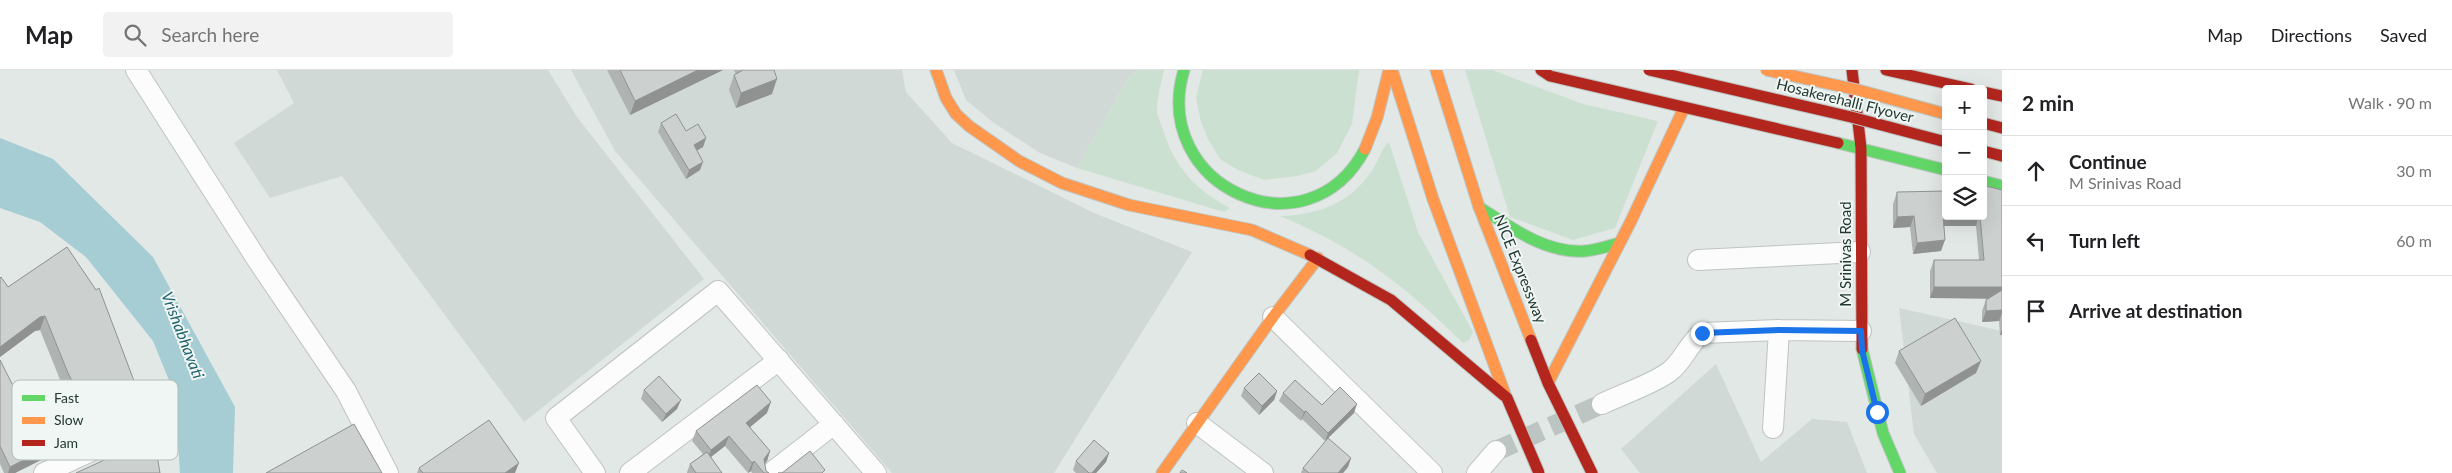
<!DOCTYPE html>
<html lang="en">
<head>
<meta charset="utf-8">
<style>
  :root { --surface:#fff; --page:#f2f2f2; --text:#202124; --muted:#757577; --line:#e0e0e0 }
  body { margin:0; font-family:Lato,sans-serif; background:var(--page); color:var(--text) }
  .controls { position:absolute; right:15px; top:15px; display:grid; overflow:hidden; border-radius:5px; box-shadow:0 5px 20px #0002 }
  .controls button { width:45px; height:45px; display:grid; place-items:center; padding:0; border:0; border-bottom:1px solid var(--line); background:var(--surface); color:var(--text); font:25px sans-serif }
  .stop { position:absolute; width:15px; height:15px; margin:-11px; border:4px solid #1a73e8; border-radius:50%; background:#fff }
  .stop.end { background:#1a73e8; border-color:#fff; box-shadow:0 1px 5px #0008 }
  .list { margin:0; padding:0; list-style:none }
  h2 { display:flex; justify-content:space-between; align-items:center; height:65px; margin:0; padding:0 20px; font-size:21px }
  h2 small { font-size:16px; font-weight:400; color:var(--muted) }
  .list li { display:grid; grid-template-columns:32px 1fr auto; gap:15px; align-items:center; box-sizing:border-box; height:70px; padding:0 20px; border-top:1px solid var(--line) }
  .list b { display:block; font-size:19px; white-space:nowrap }
  .list p { margin:0; font-size:16px; white-space:nowrap; color:var(--muted) }
  .list em { font-size:16px; font-style:normal; color:var(--muted) }
  .icon { flex:none; width:28px; height:28px; fill:none; stroke:currentColor; stroke-width:2; stroke-linecap:round; stroke-linejoin:round }
  .map { position:relative; flex:none; width:2002px; height:403px; overflow:hidden }
  header { display:flex; align-items:center; gap:30px; box-sizing:border-box; height:70px; padding:0 25px; background:var(--surface); border-bottom:1px solid var(--line) }
  header strong { font-size:24px }
  nav { display:flex; gap:28px; margin-inline-start:auto; font-size:18px }
  .search { width:350px; height:45px; background:var(--page); display:flex; align-items:center; gap:12px; box-sizing:border-box; padding:0 18px; border-radius:5px; color:var(--muted); font-size:19px }
  main { display:flex }
  aside { flex:1; background:var(--surface) }
  .map>svg:first-child { display:block }
  .built { fill:#d0d9d5 }
  .green { fill:#cce0d2 }
  .water { fill:#a5cdd3 }
  .lines { fill:none; stroke-linecap:round; stroke-linejoin:round }
  .street-tunnel { stroke:#bcc5c1; stroke-width:20; stroke-dasharray:20 10; stroke-linecap:butt }
  .street-casing { stroke:#bfc4c2; stroke-width:22 }
  .fast-casing { stroke:#bec5c2; stroke-width:13 }
  .slow-casing { stroke:#bec5c2; stroke-width:13 }
  .jam-casing { stroke:#bec5c2; stroke-width:13 }
  .street { stroke:#fbfcfb; stroke-width:20 }
  .fast { stroke:#63d668; stroke-width:11 }
  .slow { stroke:#ff974d; stroke-width:11 }
  .jam { stroke:#b3261e; stroke-width:11 }
  .slow-bridge-casing { stroke:#bcc4c1; stroke-width:13; stroke-linecap:butt }
  .jam-bridge-casing { stroke:#bcc4c1; stroke-width:13; stroke-linecap:butt }
  .slow-bridge { stroke:#ff974d; stroke-width:11 }
  .jam-bridge { stroke:#b3261e; stroke-width:11 }
  .wall { fill:#afb4b2 }
  .shaded-wall { fill:#8f9291 }
  .building { fill:#ccd1cf; stroke:#8f9291 }
  .route { stroke:#1a73e8; stroke-width:6 }
  .labels { text-anchor:middle; stroke-width:4; stroke-linejoin:round; paint-order:stroke }
  .street-label { font-size:15px; fill:#223832; stroke:#f0f6f3 }
  .water-label { font-size:16px; font-style:italic; fill:#206470; stroke:#f0f6f3 }
  .key { fill:#f0f6f3; stroke:#b2bdb9; stroke-width:1 }
  .key-label { font-size:14px; fill:#223832 }
</style>
</head>
<body>
<header>
<strong>Map</strong>
<div class="search"><svg class="icon" aria-label="search" viewBox="0 0 24 24"><circle cx="10" cy="10" r="6"/><path d="M15 15l6 6"/></svg>Search here</div>
<nav><a>Map</a><a>Directions</a><a>Saved</a></nav>
</header>
<main>
<div class="map">
<svg width="2002" height="403" viewBox="0 0 2002 403">
  <rect width="100%" height="100%" fill="#e2e8e5"/>
  <path class="built" d="M 277,0 L 548,0 L 577,47 L 704,209 L 524,352 L 342,106 L 270,128 L 234,73 L 294,33 Z
    M 571,0 L 902,0 L 906,22 L 952,73 L 1094,143 L 1192,182 L 1054,403 L 892,403 L 615,81 Z
    M 954,0 L 1138,0 L 1129,7 L 1077,98 L 1040,83 L 994,53 L 966,30 Z
    M 1899,238 L 2002,261 L 2002,403 L 1937,403 L 1914,364 Z
    M 1716,294 L 1761,392 L 1812,349 L 1847,352 L 1867,403 L 1640,403 L 1621,379 Z"/>
  <path class="green" d="M 1138,0 L 1164,0 C 1162,12 1157,25 1157,38 C 1156,44 1161,53 1163,60 C 1175,98 1195,119 1230,138 L 1224,142 L 1077,98 L 1129,7 Z
    M 1203,0 L 1359,0 L 1352,54 L 1337,83 L 1316,101 L 1297,106 L 1264,110 L 1238,100 L 1220,89 L 1208,69 L 1201,52 L 1196,28 Z
    M 1465,0 L 1492,0 L 1583,34 L 1658,51 L 1615,158 L 1573,170 L 1510,147 Z
    M 1389,72 L 1418,162 L 1473,262 L 1469,270 L 1463,273 C 1403,214 1358,179 1280,146 C 1317,145 1349,134 1371,102 C 1379,92 1379,81 1389,72 Z"/>
  <path class="water" d="M 0,68 L 53,89 L 153,187 L 235,337 L 233,403 L 180,403 L 175,325 L 153,271 L 86,187 L 40,152 L 0,138 Z"/>
  <g class="lines">
    <path class="street-tunnel" d="M 1496,381 L 1602,334"/>
    <defs>
      <path id="street" d="M 136,0 L 258,191 L 346,321 L 388,403
        M 1698,190 L 1860,182
        M 1273,247 L 1432,403
        M 1602,334 C 1622,324 1651,315 1669,302 C 1683,292 1688,274 1702,263 L 1779,260 L 1861,261
        M 1197,353 L 1263,403
        M 1773,358 L 1779,260
        M 44,403 L 141,358
        M 595,403 L 556,348 L 718,221 L 876,403
        M 630,403 L 779,290
        M 771,403 L 834,354
        M 1477,403 L 1496,381"/>
      <path id="fast" d="M 1184,0 C 1149,116 1307,189 1365,79
        M 1838,73 L 1946,100
        M 1983,111 L 2002,116
        M 1479,137 C 1510,157 1546,184 1585,181 C 1597,180 1608,176 1619,173
        M 1862,279 L 1883,363 L 1900,403"/>
      <path id="slow" d="M 936,0 L 946,28 L 956,44 L 969,56 L 1019,91 L 1062,113 L 1129,135 L 1252,160 L 1310,185
        M 1392,0 L 1433,129 L 1505,324
        M 1436,0 L 1479,137 L 1531,270
        M 1365,79 L 1377,48 L 1389,0
        M 1548,313 L 1631,151 L 1684,38
        M 1162,403 L 1273,247 L 1318,188"/>
      <path id="jam" d="M 1541,0 L 1550,6 L 1838,73
        M 1852,0 L 1861,78 L 1862,279
        M 1886,0 L 1971,19
        M 1983,22 L 2002,26
        M 1983,53 L 2002,58
        M 1983,81 L 2002,86
        M 1310,185 L 1391,230 L 1507,328
        M 1531,270 L 1548,313 L 1592,403"/>
    </defs>
    <use href="#street" class="street-casing"/>
    <use href="#fast" class="fast-casing"/>
    <use href="#slow" class="slow-casing"/>
    <use href="#jam" class="jam-casing"/>
    <use href="#street" class="street"/>
    <use href="#fast" class="fast"/>
    <use href="#slow" class="slow"/>
    <use href="#jam" class="jam"/>
    <defs>
      <path id="slow-bridge" d="M 1766,0 L 1858,20 L 1946,44"/>
      <path id="jam-bridge" d="M 1649,0 L 1851,47 L 1946,72
        M 1507,328 L 1539,403"/>
    </defs>
    <use href="#slow-bridge" class="slow-bridge-casing"/>
    <use href="#jam-bridge" class="jam-bridge-casing"/>
    <use href="#slow-bridge" class="slow-bridge"/>
    <use href="#jam-bridge" class="jam-bridge"/>
  </g>
  <path class="wall" d="M 607,0 L 723,0 L 630,45 Z
    M 734,0 L 774,0 L 772,24 L 736,38 L 729,20 L 734,5 L 736,4 Z
    M 661,53 L 706,68 L 703,77 L 697,80 L 700,100 L 686,109 L 658,62 Z
    M 2002,120 L 2002,265 L 2000,265 L 1999,251 L 1982,252 L 1982,241 L 1986,230 L 1989,228 L 1930,228 L 1930,201 L 1934,190 L 1979,190 L 1976,156 L 1944,156 L 1941,181 L 1913,184 L 1910,157 L 1893,158 L 1893,134 L 1897,122 L 1946,146 L 1983,146 Z
    M 67,177 L 142,332 L 137,345 L 88,366 L 63,317 L 40,260 L 35,261 L 0,287 L 0,208 L 8,217 Z
    M 1899,281 L 1976,303 L 1921,336 L 1895,293 Z
    M 0,290 L 41,390 L 15,403 L 4,403 L 0,394 Z
    M 1244,318 L 1277,321 L 1274,330 L 1259,345 L 1241,326 Z
    M 644,320 L 677,339 L 662,352 L 641,329 Z
    M 1283,323 L 1322,335 L 1354,343 L 1325,371 L 1302,349 L 1301,351 L 1279,331 Z
    M 767,343 L 750,357 L 770,381 L 767,391 L 764,394 L 766,401 L 769,403 L 752,403 L 751,401 L 748,403 L 725,376 L 711,387 L 722,403 L 687,403 L 687,402 L 690,394 L 703,384 L 692,371 L 696,361 Z
    M 1109,383 L 1106,392 L 1096,403 L 1076,403 L 1073,400 L 1076,391 Z
    M 1351,388 L 1348,397 L 1343,403 L 1301,403 L 1303,398 Z
    M 419,398 L 515,403 L 417,403 Z"/>
  <path class="shaded-wall" d="M 698,0 L 723,0 L 630,45 L 635,31 Z
    M 777,9 L 772,24 L 736,38 L 741,23 Z
    M 706,68 L 703,77 L 691,84 L 694,75 Z
    M 703,92 L 700,100 L 686,109 L 689,100 Z
    M 1943,145 L 1946,145 L 1946,146 L 1979,146 L 1976,156 L 1939,156 Z
    M 1914,146 L 1910,157 L 1893,158 L 1897,147 Z
    M 1945,170 L 1941,181 L 1913,184 L 1917,173 Z
    M 1934,217 L 2002,217 L 2002,229 L 1930,228 Z
    M 2002,240 L 2002,243 L 1999,251 L 1982,252 L 1986,241 Z
    M 45,246 L 40,260 L 35,261 L 0,287 L 0,277 L 40,247 Z
    M 2002,259 L 2002,265 L 2000,265 Z
    M 1981,291 L 1976,303 L 1921,336 L 1925,324 Z
    M 1277,321 L 1274,330 L 1259,345 L 1262,336 Z
    M 681,330 L 677,339 L 662,352 L 666,344 Z
    M 142,332 L 137,345 L 88,366 L 93,352 Z
    M 771,332 L 767,343 L 743,363 L 746,353 Z
    M 1357,334 L 1354,343 L 1325,371 L 1328,363 Z
    M 1306,341 L 1301,351 L 1304,342 Z
    M 729,366 L 725,376 L 707,390 L 711,380 Z
    M 45,379 L 41,390 L 15,403 L 8,403 L 10,397 Z
    M 770,381 L 767,391 L 760,399 L 764,389 Z
    M 1109,383 L 1106,392 L 1096,403 L 1092,403 Z
    M 1351,388 L 1348,397 L 1343,403 L 1338,403 Z
    M 754,391 L 751,401 L 748,403 L 752,393 Z
    M 519,393 L 515,403 L 505,403 Z"/>
  <path class="building" d="M 620,0 L 698,0 L 635,31 Z
    M 743,0 L 774,0 L 777,9 L 741,23 L 734,5 Z
    M 676,44 L 686,61 L 698,54 L 706,68 L 694,75 L 703,92 L 689,100 L 661,53 Z
    M 1983,116 L 1986,116 L 2002,120 L 2002,217 L 1934,217 L 1934,190 L 1984,190 L 1980,146 L 1983,146 Z
    M 1946,121 L 1946,145 L 1943,145 L 1945,170 L 1917,173 L 1914,146 L 1897,147 L 1897,122 Z
    M 67,177 L 96,220 L 99,218 L 142,332 L 93,352 L 68,303 L 45,246 L 40,247 L 0,277 L 0,208 L 1,207 L 8,217 Z
    M 2002,220 L 2002,240 L 1986,241 L 1986,230 Z
    M 1955,248 L 1981,291 L 1925,324 L 1899,281 Z
    M 0,290 L 45,379 L 10,397 L 0,376 Z
    M 1259,303 L 1277,321 L 1262,336 L 1244,318 Z
    M 659,306 L 681,330 L 666,344 L 644,320 Z
    M 1295,310 L 1322,335 L 1340,317 L 1357,334 L 1328,363 L 1306,341 L 1304,342 L 1283,323 Z
    M 757,315 L 771,332 L 746,353 L 770,381 L 764,389 L 766,401 L 769,403 L 764,403 L 754,391 L 752,393 L 729,366 L 711,380 L 696,361 Z
    M 489,350 L 519,393 L 505,403 L 423,403 L 419,398 Z
    M 354,354 L 382,403 L 266,403 Z
    M 154,367 L 160,403 L 76,403 Z
    M 1328,368 L 1351,388 L 1338,403 L 1309,403 L 1303,398 Z
    M 1094,370 L 1109,383 L 1092,403 L 1089,403 L 1076,391 Z
    M 810,381 L 825,400 L 822,403 L 778,403 L 782,403 Z
    M 707,382 L 722,403 L 696,403 L 690,394 Z
    M 1182,400 L 1187,403 L 1180,403 Z"/>
  <g class="lines">
    <path class="route" d="M 1702,263 L 1779,260 L 1861,261 L 1862,280 L 1877,342"/>
  </g>
  <g class="labels">
    <g class="street-label">
      <text transform="translate(1845 31) rotate(14)" y="5">Hosakerehalli Flyover</text>
      <text transform="translate(1846 184) rotate(-90)" y="5">M Srinivas Road</text>
      <text transform="translate(1520 199) rotate(68)" y="5">NICE Expressway</text>
    </g>
    <g class="water-label">
      <text transform="translate(183 265) rotate(69)" y="6">Vrishabhavati</text>
    </g>
  </g>
  <rect x="12" y="310" width="166" height="80" rx="8" class="key"/>
  <rect x="22" y="325" width="23" height="6" fill="#63d668"/>
  <rect x="22" y="347" width="23" height="7" fill="#ff974d"/>
  <rect x="22" y="370" width="23" height="6" fill="#b3261e"/>
  <g class="key-label">
    <text x="54" y="333">Fast</text>
    <text x="54" y="355">Slow</text>
    <text x="54" y="378">Jam</text>
  </g>
</svg>
<div class="controls">
<button>+</button>
<button>−</button>
<button><svg class="icon" aria-label="layers" viewBox="0 0 24 24"><path d="M12 4l9 5-9 5-9-5zM3 14l9 5 9-5"/></svg></button>
</div>
<div class="stop" style="left:1877px;top:342px"></div>
<div class="stop end" style="left:1702px;top:263px"></div>
</div>
<aside>
<h2>2 min<small>Walk · 90 m</small></h2>
<ul class="list">
<li><svg class="icon" aria-label="ahead" viewBox="0 0 24 24"><path d="M12 20V5M6 11l6-6 6 6"/></svg><div><b>Continue</b><p>M Srinivas Road</p></div><em>30 m</em></li>
<li><svg class="icon" aria-label="left" viewBox="0 0 24 24"><path d="M17 20v-9H6M10 6l-5 5 5 5"/></svg><div><b>Turn left</b></div><em>60 m</em></li>
<li><svg class="icon" aria-label="arrive" viewBox="0 0 24 24"><path d="M6 21V4h12l-3 4 3 4H6"/></svg><div><b>Arrive at destination</b></div></li>
</ul>
</aside>
</main>
</body>
</html>
